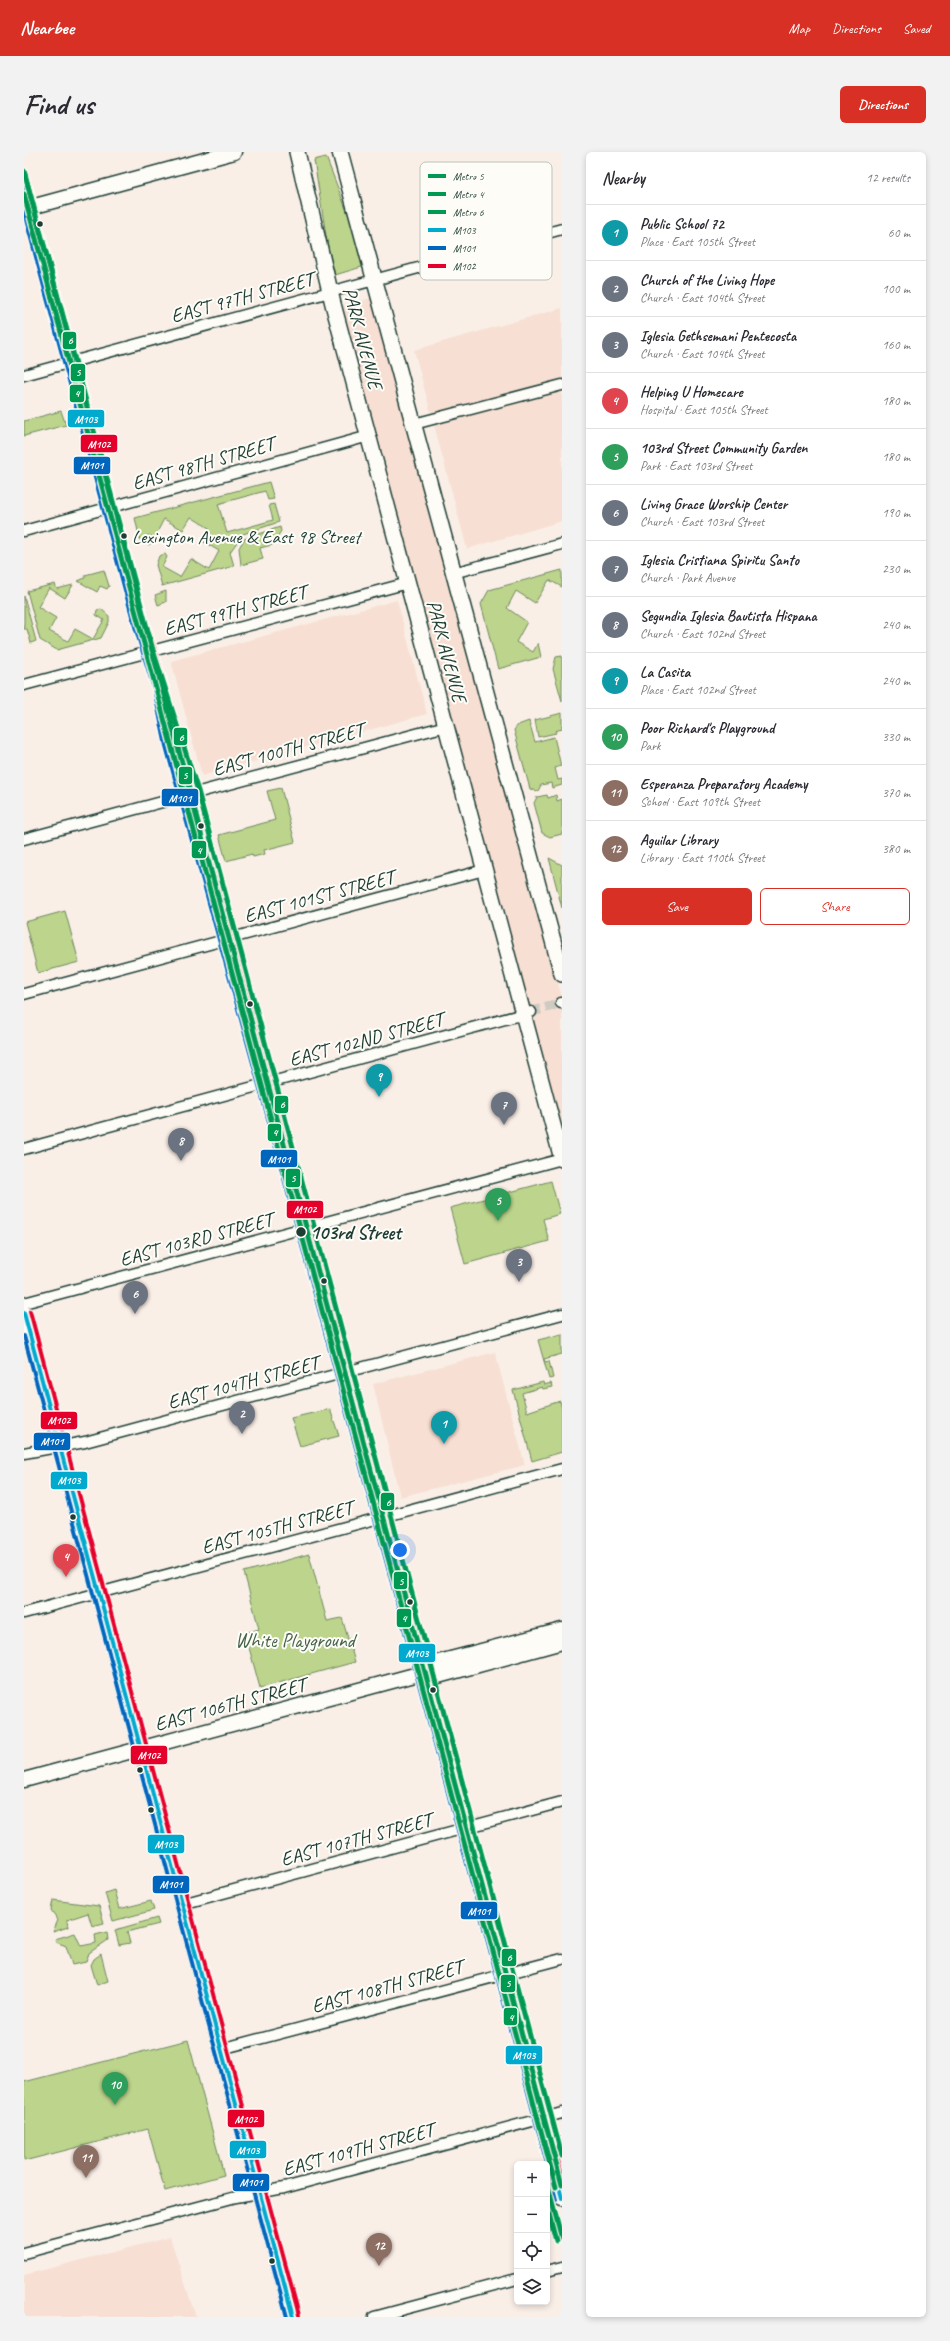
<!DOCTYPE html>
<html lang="en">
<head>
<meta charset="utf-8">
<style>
  :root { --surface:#fff; --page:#f2f2f3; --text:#2b2b33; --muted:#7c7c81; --line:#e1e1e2; --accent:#d93025 }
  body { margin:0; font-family:Caveat,sans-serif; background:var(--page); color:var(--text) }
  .controls { position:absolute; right:12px; bottom:12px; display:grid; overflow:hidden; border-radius:6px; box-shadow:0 2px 6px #0003 }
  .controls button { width:36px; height:36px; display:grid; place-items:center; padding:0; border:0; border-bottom:1px solid var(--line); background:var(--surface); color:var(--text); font:20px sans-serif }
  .you { position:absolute; left:376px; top:1398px; width:14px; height:14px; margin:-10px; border:3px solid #fff; border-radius:50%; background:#1a73e8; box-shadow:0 0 0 6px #1a73e833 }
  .badge { display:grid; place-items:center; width:26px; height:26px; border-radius:50%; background:var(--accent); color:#fff; font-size:13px; font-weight:700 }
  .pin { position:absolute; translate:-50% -33px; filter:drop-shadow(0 1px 2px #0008) }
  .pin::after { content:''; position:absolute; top:21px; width:14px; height:12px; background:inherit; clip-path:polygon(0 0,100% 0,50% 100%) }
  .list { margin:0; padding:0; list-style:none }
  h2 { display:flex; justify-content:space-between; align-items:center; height:52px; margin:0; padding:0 16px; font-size:17px }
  h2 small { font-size:13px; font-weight:400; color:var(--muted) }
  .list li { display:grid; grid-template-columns:26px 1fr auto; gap:12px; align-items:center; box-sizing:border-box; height:56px; padding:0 16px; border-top:1px solid var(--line) }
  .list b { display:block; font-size:15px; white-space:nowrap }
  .list p { margin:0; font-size:13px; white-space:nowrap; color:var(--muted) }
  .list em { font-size:13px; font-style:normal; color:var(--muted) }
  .actions { display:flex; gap:8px; padding:12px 16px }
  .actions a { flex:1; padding:9px 0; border:1px solid var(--accent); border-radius:6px; text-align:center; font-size:14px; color:var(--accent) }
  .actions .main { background:var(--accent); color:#fff }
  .icon { flex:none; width:22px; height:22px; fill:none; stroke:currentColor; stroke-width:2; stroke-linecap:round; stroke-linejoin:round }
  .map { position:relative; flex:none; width:538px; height:2165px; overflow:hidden; border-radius:6px }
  header { display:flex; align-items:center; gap:24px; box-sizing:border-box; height:56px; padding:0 20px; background:var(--accent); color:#fff }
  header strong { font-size:19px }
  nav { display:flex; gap:22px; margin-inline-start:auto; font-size:14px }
  .intro { display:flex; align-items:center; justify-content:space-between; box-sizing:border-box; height:96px; padding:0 24px }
  h1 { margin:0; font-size:28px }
  .button { padding:10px 18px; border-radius:6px; background:var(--accent); color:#fff; font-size:14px; font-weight:700 }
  main { display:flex; gap:24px; padding:0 24px }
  aside { flex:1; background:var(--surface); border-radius:6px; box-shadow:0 2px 6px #0003 }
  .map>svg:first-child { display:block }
  .built { fill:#f7dfd3 }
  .green { fill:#bcd48b; stroke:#6e8860 }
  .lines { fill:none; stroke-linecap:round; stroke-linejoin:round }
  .minor-tunnel { stroke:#cecbc3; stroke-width:10; stroke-dasharray:10 5; stroke-linecap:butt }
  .minor-casing { stroke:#1f3d34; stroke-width:13 }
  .secondary-casing { stroke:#1f3d34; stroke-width:17 }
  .primary-casing { stroke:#1f3d34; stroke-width:18 }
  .minor { stroke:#fdfcf7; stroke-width:10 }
  .secondary { stroke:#fdfcf7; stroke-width:14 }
  .primary { stroke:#fdfcf7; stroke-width:15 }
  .bus-1-casing { stroke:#fdfcf7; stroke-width:7 }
  .bus-2-casing { stroke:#fdfcf7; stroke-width:7 }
  .bus-3-casing { stroke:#fdfcf7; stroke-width:7 }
  .bus-1 { stroke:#00a9ce; stroke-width:4 }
  .bus-2 { stroke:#0065bd; stroke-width:4 }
  .bus-3 { stroke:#e4002b; stroke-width:4 }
  .metro-1-casing { stroke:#fdfcf7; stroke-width:8 }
  .metro-2-casing { stroke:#fdfcf7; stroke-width:8 }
  .metro-3-casing { stroke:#fdfcf7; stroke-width:8 }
  .metro-1 { stroke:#009952; stroke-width:5 }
  .metro-2 { stroke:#009952; stroke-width:5 }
  .metro-3 { stroke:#009952; stroke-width:5 }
  .bus-dot { fill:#1f3d34; stroke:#fdfcf7; stroke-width:1.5 }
  .labels { text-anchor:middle; stroke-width:4; stroke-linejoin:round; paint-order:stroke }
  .bus-label { font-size:19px; fill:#1f3d34; stroke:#fdfcf7; text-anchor:start }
  .street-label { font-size:20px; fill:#1f3d34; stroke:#fdfcf7 }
  .stop-label { font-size:20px; font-weight:bold; fill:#1f3d34; stroke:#fdfcf7; text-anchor:start }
  .park-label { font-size:20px; fill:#46634a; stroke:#fdfcf7 }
  .key { fill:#fdfcf7; stroke:#bac3bc; stroke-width:1 }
  .key-label { font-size:11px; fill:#1f3d34 }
  .line-badge { stroke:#fdfcf7; stroke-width:1.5 }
  .badge-label { font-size:11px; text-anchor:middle; font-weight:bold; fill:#fff }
</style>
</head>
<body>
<header>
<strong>Nearbee</strong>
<nav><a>Map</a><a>Directions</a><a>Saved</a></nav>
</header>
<div class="intro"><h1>Find us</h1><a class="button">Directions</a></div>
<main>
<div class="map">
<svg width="538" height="2165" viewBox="0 0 538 2165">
  <rect width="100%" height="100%" fill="#faefe7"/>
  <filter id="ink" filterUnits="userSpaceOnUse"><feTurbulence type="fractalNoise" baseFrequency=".025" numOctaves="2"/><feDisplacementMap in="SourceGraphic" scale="8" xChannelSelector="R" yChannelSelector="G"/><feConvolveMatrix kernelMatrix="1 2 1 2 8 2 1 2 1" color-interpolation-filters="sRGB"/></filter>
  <g filter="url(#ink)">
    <path class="built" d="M 351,145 L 538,846 L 538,976 L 317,154 Z
      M 538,156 L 538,369 L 443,397 L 390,198 Z
      M 373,448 L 403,562 L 178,624 L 147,509 Z
      M 471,1200 L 501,1313 L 376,1345 L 349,1232 Z
      M 146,2085 L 172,2165 L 0,2165 L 0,2123 Z"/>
    <path class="green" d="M 302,5 L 334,88 L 341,114 L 311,123 L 304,96 L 290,8 Z
      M 37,259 L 42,273 L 0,284 L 0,269 Z
      M 245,330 L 250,347 L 244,348 L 241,339 L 194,352 L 203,381 L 249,368 L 245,353 L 250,352 L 255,370 L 219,382 L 206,400 L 210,414 L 138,434 L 132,413 L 135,404 L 141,402 L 143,405 L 138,415 L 156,425 L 167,407 L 185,418 L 195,399 L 178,389 L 185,376 L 167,365 L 159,378 L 140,367 L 130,386 L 124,383 L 122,388 L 127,391 L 125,393 L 116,388 L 111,366 Z
      M 256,375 L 257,379 L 248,393 L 236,396 L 239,407 L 217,413 L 215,396 L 220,387 Z
      M 80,418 L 85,434 L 83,437 L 76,434 L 73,440 L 54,429 L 61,426 L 61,423 Z
      M 538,418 L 538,435 L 525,428 L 511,451 L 492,439 L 483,456 L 503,470 L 492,490 L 509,500 L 514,491 L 517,505 L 474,517 L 457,452 L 465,438 Z
      M 31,432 L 33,437 L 49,433 L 41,446 L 25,436 L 14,455 L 32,466 L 25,479 L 44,489 L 51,477 L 69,487 L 80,468 L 72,463 L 73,458 L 77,457 L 85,464 L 85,470 L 77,486 L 33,498 L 16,488 L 3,439 Z
      M 142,439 L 142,450 L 134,453 L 131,443 Z
      M 0,444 L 12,489 L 7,491 L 3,477 L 0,477 Z
      M 538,504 L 538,549 L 529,517 L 532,505 Z
      M 538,561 L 538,577 L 531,579 L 532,581 L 514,585 L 511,568 Z
      M 505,569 L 511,590 L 530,585 L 537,614 L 531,616 L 534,628 L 538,627 L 538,633 L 528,636 L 527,631 L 517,633 L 514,639 L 506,637 L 490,578 L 494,573 Z
      M 257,636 L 271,690 L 240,698 L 241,702 L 229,705 L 228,702 L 202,709 L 195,683 L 251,668 L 243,639 Z
      M 523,643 L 524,646 L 532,643 L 533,649 L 538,647 L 538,682 L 526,685 L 518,681 L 510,651 L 513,645 Z
      M 525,706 L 538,713 L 538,756 Z
      M 41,759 L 55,810 L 14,821 L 1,770 Z
      M 527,1029 L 536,1062 L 519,1067 L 525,1089 L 441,1112 L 426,1056 Z
      M 538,1182 L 538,1202 L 520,1207 L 521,1210 L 525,1209 L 529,1226 L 525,1227 L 514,1188 Z
      M 519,1230 L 520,1233 L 527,1231 L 528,1235 L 519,1237 L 518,1235 L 498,1241 L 503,1260 L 536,1249 L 538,1257 L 538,1300 L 508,1309 L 489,1238 Z
      M 306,1257 L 315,1284 L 276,1294 L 267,1266 Z
      M 285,1402 L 303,1469 L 318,1466 L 331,1510 L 236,1536 L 221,1481 L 235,1477 L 220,1420 Z
      M 90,1738 L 95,1757 L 127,1749 L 130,1758 L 89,1769 L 81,1741 Z
      M 29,1748 L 75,1754 L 80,1771 L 68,1774 L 64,1761 L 43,1768 L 44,1775 L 29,1780 L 34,1768 L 27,1758 Z
      M 133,1766 L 135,1772 L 103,1780 L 106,1791 L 95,1793 L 91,1778 Z
      M 83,1780 L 84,1788 L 65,1801 L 62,1810 L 48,1813 L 42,1794 L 32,1790 L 31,1787 L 51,1781 L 57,1794 L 72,1791 L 71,1783 Z
      M 77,1802 L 84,1829 L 73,1833 L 67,1813 L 70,1807 Z
      M 164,1888 L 200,2023 L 141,2039 L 124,1977 L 0,2009 L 0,1930 Z"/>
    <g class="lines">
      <path class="minor-tunnel" d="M 507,860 L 537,851"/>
      <defs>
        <path id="minor" d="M 0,223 L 538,77
          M 390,272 L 538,233
          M 0,379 L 345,284
          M 429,421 L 538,392
          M 0,533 L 384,431
          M 0,687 L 422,574
          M 0,842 L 460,718
          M 537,851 L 538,851
          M 0,997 L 507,860
          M 0,1151 L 538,1007
          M 0,1301 L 61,1290 L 538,1162
          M 0,1461 L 538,1317
          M 158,1752 L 538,1650
          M 197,1897 L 538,1807
          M 0,2101 L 212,2045 L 260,2036 L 538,1961
          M 523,2119 L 538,2115
          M 350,2165 L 493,2127"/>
        <path id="secondary" d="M 0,37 L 115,466 L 136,536 L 148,592 L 245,946 L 538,2046
          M 0,57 L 210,0
          M 398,1521 L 411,1511 L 538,1478
          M 0,1628 L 398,1521 L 414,1524 L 538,1490"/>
        <path id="primary" d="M 273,0 L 309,152 L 538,1007
          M 316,0 L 538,822
          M 0,1161 L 269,2165"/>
      </defs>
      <use href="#minor" class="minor-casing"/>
      <use href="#secondary" class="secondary-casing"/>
      <use href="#primary" class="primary-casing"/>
      <use href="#minor" class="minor"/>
      <use href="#secondary" class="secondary"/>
      <use href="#primary" class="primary"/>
      <defs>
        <path id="bus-1" d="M 0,37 L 115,466 L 136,536 L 148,592 L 245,946 L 538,2046
          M 0,1161 L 269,2165"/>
        <path id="bus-2" d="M 0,60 L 109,468 L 130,537 L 142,594 L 239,948 L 523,2012
          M 0,1184 L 263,2165
          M 523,2013 L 532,2048"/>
        <path id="bus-3" d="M 6,35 L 121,464 L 142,534 L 154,591 L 251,944 L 538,2023
          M 6,1159 L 275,2163"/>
      </defs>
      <use href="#bus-1" class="bus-1-casing"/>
      <use href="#bus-2" class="bus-2-casing"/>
      <use href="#bus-3" class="bus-3-casing"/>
      <use href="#bus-1" class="bus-1"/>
      <use href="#bus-2" class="bus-2"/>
      <use href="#bus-3" class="bus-3"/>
      <defs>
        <path id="metro-1" d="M 0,19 L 538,2033"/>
        <path id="metro-2" d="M 0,42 L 532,2035
          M 523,2054 L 532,2089"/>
        <path id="metro-3" d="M 0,19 L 129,498 L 174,639 L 538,2004
          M 523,2031 L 538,2087"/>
      </defs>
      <use href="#metro-1" class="metro-1-casing"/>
      <use href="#metro-2" class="metro-2-casing"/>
      <use href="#metro-3" class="metro-3-casing"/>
      <use href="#metro-1" class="metro-1"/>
      <use href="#metro-2" class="metro-2"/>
      <use href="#metro-3" class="metro-3"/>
    </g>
  </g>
  <g class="bus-dot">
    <circle cx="16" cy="72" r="3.5"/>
    <circle cx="100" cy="384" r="3.5"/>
    <circle cx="177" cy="674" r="3.5"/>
    <circle cx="226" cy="852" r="3.5"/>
    <circle cx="277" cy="1080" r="5.5"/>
    <circle cx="300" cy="1129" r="3.5"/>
    <circle cx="49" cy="1365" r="3.5"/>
    <circle cx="386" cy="1450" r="3.5"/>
    <circle cx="409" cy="1538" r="3.5"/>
    <circle cx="116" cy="1618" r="3.5"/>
    <circle cx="127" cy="1658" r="3.5"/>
    <circle cx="248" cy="2109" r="3.5"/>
  </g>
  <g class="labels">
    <g class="bus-label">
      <text x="108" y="391">Lexington Avenue &amp; East 98 Street</text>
    </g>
    <g class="street-label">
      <text transform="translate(218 145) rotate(-15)" y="7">EAST 97TH STREET</text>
      <text transform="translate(339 186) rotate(75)" y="7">PARK AVENUE</text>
      <text transform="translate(179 311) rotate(-16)" y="7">EAST 98TH STREET</text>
      <text transform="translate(211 458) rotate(-15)" y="7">EAST 99TH STREET</text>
      <text transform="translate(423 499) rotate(75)" y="7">PARK AVENUE</text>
      <text transform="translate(264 597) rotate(-15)" y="7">EAST 100TH STREET</text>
      <text transform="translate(295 744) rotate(-15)" y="7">EAST 101ST STREET</text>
      <text transform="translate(342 887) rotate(-15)" y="7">EAST 102ND STREET</text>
      <text transform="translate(172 1087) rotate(-15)" y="7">EAST 103RD STREET</text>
      <text transform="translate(219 1230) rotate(-15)" y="7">EAST 104TH STREET</text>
      <text transform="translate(253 1375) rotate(-15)" y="7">EAST 105TH STREET</text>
      <text transform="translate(206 1552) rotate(-15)" y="7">EAST 106TH STREET</text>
      <text transform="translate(332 1687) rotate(-15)" y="7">EAST 107TH STREET</text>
      <text transform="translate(363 1834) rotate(-15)" y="7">EAST 108TH STREET</text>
      <text transform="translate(334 1997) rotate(-15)" y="7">EAST 109TH STREET</text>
    </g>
    <g class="stop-label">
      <text x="286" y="1087">103rd Street</text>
    </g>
    <g class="park-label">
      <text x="271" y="1495">White Playground</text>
    </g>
  </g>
  <rect x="396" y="10" width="132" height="118" rx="6" class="key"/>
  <rect x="404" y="22" width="18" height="4" fill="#009952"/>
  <rect x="404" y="40" width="18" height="4" fill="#009952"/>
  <rect x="404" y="58" width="18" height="4" fill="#009952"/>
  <rect x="404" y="76" width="18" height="4" fill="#00a9ce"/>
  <rect x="404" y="94" width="18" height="4" fill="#0065bd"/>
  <rect x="404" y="112" width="18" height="4" fill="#e4002b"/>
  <g class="key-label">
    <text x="429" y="28">Metro 5</text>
    <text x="429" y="46">Metro 4</text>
    <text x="429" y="64">Metro 6</text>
    <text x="429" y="82">M103</text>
    <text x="429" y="100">M101</text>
    <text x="429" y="118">M102</text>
  </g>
  <g class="line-badge">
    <rect x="38" y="179" width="15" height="19" rx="4" fill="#009952"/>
    <rect x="46" y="211" width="16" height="19" rx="4" fill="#009952"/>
    <rect x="45" y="232" width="16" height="19" rx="4" fill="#009952"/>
    <rect x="43" y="257" width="38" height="19" rx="4" fill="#00a9ce"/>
    <rect x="56" y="282" width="38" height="19" rx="4" fill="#e4002b"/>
    <rect x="49" y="304" width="38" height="19" rx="4" fill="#0065bd"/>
    <rect x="149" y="575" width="15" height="19" rx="4" fill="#009952"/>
    <rect x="154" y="614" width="15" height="19" rx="4" fill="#009952"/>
    <rect x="137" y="636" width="38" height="19" rx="4" fill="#0065bd"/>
    <rect x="167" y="688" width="16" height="19" rx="4" fill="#009952"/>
    <rect x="250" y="943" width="15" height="19" rx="4" fill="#009952"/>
    <rect x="243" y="971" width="15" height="19" rx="4" fill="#009952"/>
    <rect x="236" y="997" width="38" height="19" rx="4" fill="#0065bd"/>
    <rect x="261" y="1016" width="16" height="20" rx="4" fill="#009952"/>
    <rect x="262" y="1048" width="38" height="19" rx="4" fill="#e4002b"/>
    <rect x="16" y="1259" width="38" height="19" rx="4" fill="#e4002b"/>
    <rect x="9" y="1280" width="38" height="19" rx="4" fill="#0065bd"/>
    <rect x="26" y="1319" width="38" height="19" rx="4" fill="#00a9ce"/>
    <rect x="356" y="1340" width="15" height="19" rx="4" fill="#009952"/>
    <rect x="369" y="1419" width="15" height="19" rx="4" fill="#009952"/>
    <rect x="372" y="1456" width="16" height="20" rx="4" fill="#009952"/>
    <rect x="374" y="1491" width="38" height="20" rx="4" fill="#00a9ce"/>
    <rect x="106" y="1593" width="38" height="20" rx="4" fill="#e4002b"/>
    <rect x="123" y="1682" width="38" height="20" rx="4" fill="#00a9ce"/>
    <rect x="128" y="1723" width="38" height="19" rx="4" fill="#0065bd"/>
    <rect x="436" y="1749" width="38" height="19" rx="4" fill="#0065bd"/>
    <rect x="477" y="1796" width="16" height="19" rx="4" fill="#009952"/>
    <rect x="476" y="1822" width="16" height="19" rx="4" fill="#009952"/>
    <rect x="479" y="1855" width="15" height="19" rx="4" fill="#009952"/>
    <rect x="481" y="1893" width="38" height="20" rx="4" fill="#00a9ce"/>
    <rect x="203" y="1957" width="38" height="19" rx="4" fill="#e4002b"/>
    <rect x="205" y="1988" width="38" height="19" rx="4" fill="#00a9ce"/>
    <rect x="208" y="2021" width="38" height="19" rx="4" fill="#0065bd"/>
  </g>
  <g class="badge-label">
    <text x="46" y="192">6</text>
    <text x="54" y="224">5</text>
    <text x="53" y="245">4</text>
    <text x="62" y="271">M103</text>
    <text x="75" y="296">M102</text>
    <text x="68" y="317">M101</text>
    <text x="157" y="589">6</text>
    <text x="161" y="627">5</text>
    <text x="156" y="650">M101</text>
    <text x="175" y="702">4</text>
    <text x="258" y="956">6</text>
    <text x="251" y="984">4</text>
    <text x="255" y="1011">M101</text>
    <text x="269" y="1030">5</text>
    <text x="281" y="1061">M102</text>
    <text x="35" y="1272">M102</text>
    <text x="28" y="1293">M101</text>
    <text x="45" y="1332">M103</text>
    <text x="364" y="1354">6</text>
    <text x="377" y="1433">5</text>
    <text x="380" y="1470">4</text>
    <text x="393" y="1505">M103</text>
    <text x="125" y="1607">M102</text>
    <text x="142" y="1696">M103</text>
    <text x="147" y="1736">M101</text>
    <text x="455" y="1763">M101</text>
    <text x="485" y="1809">6</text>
    <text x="484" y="1835">5</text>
    <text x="487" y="1869">4</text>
    <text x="500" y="1907">M103</text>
    <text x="222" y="1971">M102</text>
    <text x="224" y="2002">M103</text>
    <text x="227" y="2034">M101</text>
  </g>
</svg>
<div class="controls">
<button>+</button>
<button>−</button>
<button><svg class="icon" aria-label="locate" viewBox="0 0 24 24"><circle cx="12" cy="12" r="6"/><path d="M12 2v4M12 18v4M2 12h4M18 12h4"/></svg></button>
<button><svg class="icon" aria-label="layers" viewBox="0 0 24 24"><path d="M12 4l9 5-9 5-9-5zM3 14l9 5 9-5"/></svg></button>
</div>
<div class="you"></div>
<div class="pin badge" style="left:420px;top:1292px;background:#0f9aa8">1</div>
<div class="pin badge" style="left:218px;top:1282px;background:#6b7280">2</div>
<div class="pin badge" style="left:495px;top:1130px;background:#6b7280">3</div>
<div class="pin badge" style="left:42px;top:1425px;background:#e0444e">4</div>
<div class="pin badge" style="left:474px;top:1069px;background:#2e9e5b">5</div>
<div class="pin badge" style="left:111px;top:1162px;background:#6b7280">6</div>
<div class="pin badge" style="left:480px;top:973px;background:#6b7280">7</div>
<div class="pin badge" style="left:157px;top:1009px;background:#6b7280">8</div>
<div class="pin badge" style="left:355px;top:945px;background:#0f9aa8">9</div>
<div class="pin badge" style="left:91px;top:1953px;background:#2e9e5b">10</div>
<div class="pin badge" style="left:62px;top:2026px;background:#8d6e63">11</div>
<div class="pin badge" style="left:355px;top:2114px;background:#8d6e63">12</div>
</div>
<aside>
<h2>Nearby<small>12 results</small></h2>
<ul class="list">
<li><span class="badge" style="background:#0f9aa8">1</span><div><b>Public School 72</b><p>Place · East 105th Street</p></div><em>60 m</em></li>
<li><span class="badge" style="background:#6b7280">2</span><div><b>Church of the Living Hope</b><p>Church · East 104th Street</p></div><em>100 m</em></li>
<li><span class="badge" style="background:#6b7280">3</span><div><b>Iglesia Gethsemani Pentecosta</b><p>Church · East 104th Street</p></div><em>160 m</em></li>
<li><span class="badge" style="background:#e0444e">4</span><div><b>Helping U Homecare</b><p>Hospital · East 105th Street</p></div><em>180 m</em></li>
<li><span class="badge" style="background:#2e9e5b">5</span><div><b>103rd Street Community Garden</b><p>Park · East 103rd Street</p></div><em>180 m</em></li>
<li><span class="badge" style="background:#6b7280">6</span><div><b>Living Grace Worship Center</b><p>Church · East 103rd Street</p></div><em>190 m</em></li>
<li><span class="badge" style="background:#6b7280">7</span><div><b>Iglesia Cristiana Spiritu Santo</b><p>Church · Park Avenue</p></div><em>230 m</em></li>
<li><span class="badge" style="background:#6b7280">8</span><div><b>Segundia Iglesia Bautista Hispana</b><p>Church · East 102nd Street</p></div><em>240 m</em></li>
<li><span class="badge" style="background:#0f9aa8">9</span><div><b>La Casita</b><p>Place · East 102nd Street</p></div><em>240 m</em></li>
<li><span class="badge" style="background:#2e9e5b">10</span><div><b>Poor Richard's Playground</b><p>Park</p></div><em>330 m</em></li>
<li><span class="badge" style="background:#8d6e63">11</span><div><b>Esperanza Preparatory Academy</b><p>School · East 109th Street</p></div><em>370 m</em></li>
<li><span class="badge" style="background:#8d6e63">12</span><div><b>Aguilar Library</b><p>Library · East 110th Street</p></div><em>380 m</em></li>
</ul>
<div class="actions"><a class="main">Save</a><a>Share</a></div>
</aside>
</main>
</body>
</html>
